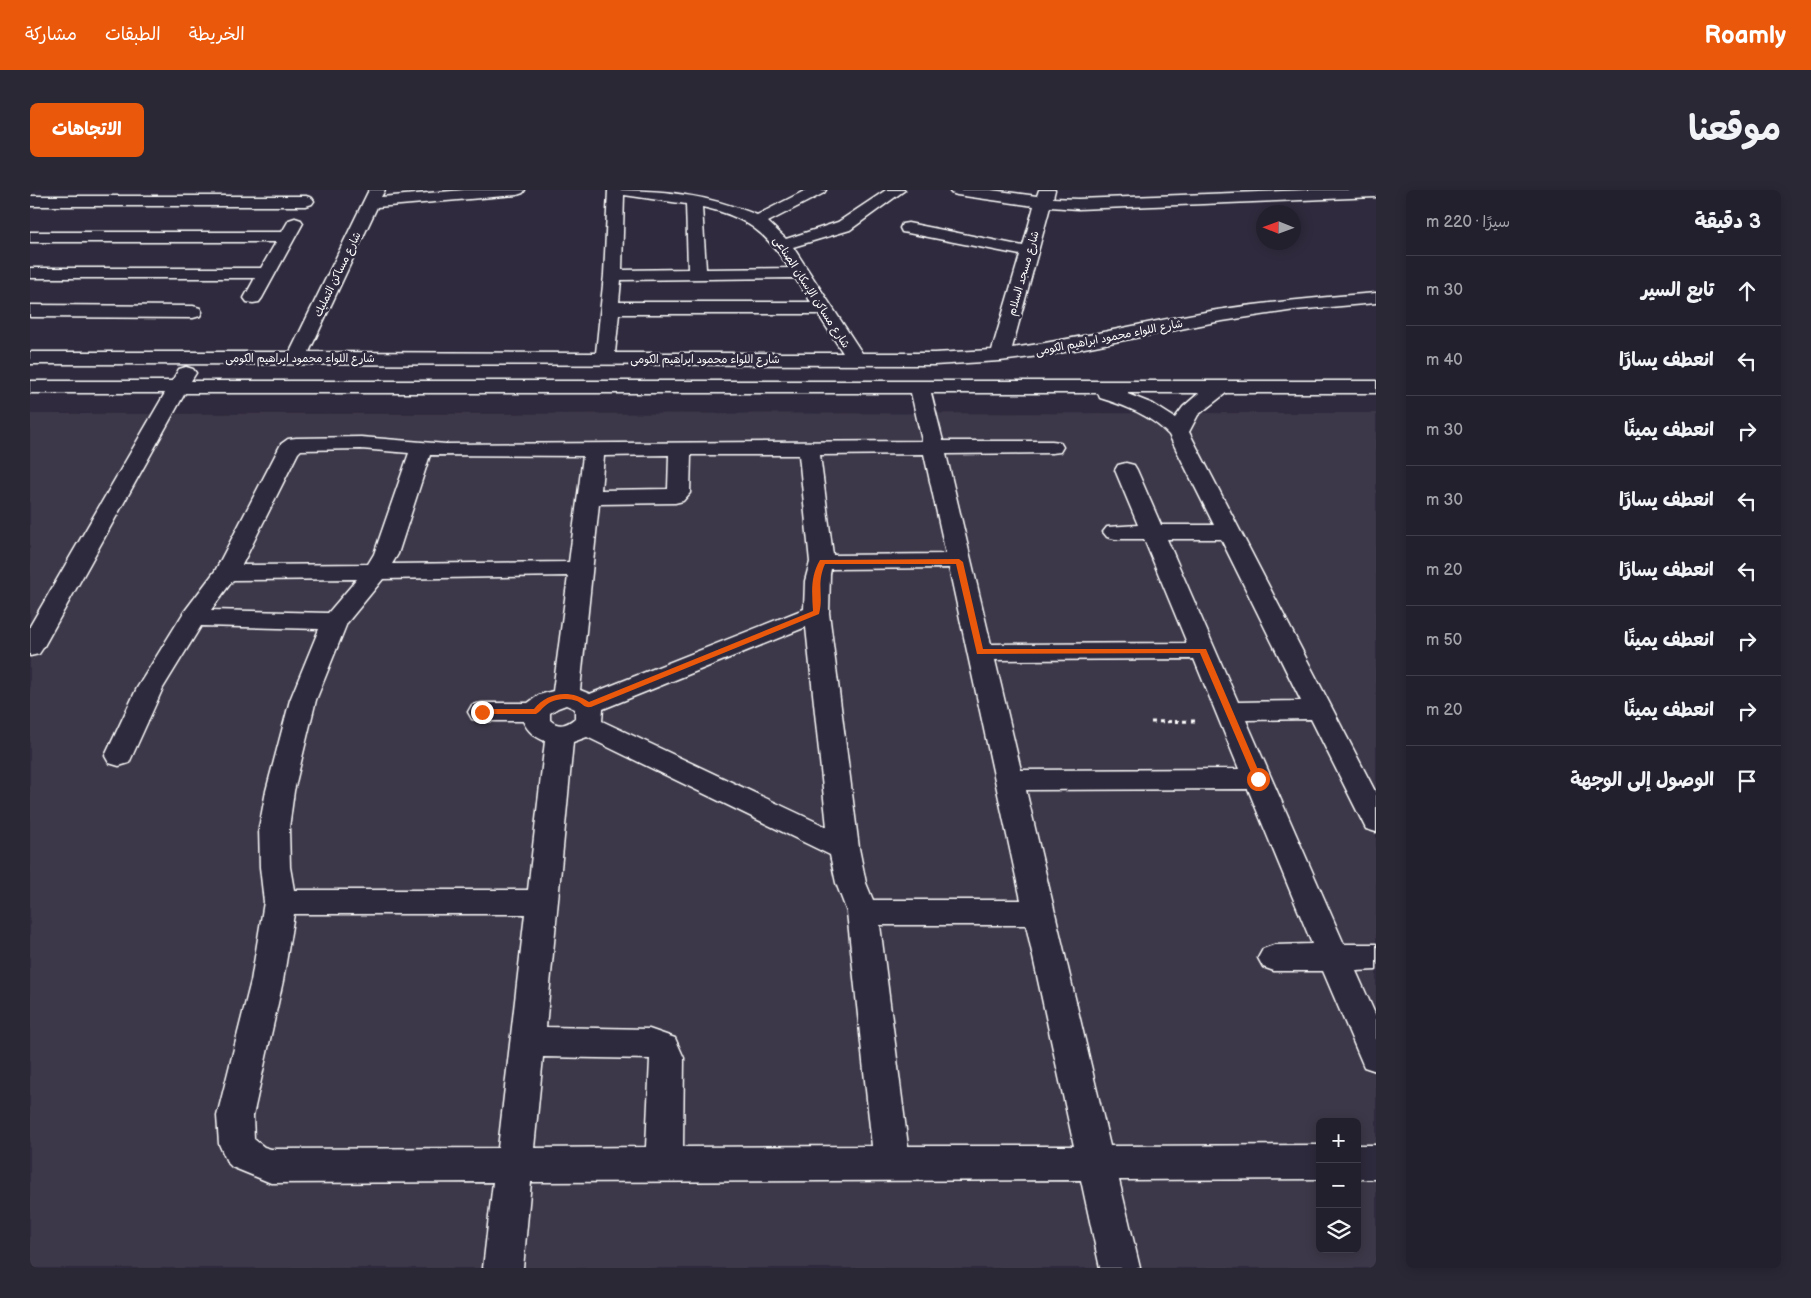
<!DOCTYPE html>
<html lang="ar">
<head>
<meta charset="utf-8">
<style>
  :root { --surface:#23202e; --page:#2b2836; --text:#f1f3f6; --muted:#a3a3aa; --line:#403e4a; --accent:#ea580c }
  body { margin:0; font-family:"Balsamiq Sans","Playpen Sans Arabic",sans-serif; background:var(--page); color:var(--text); direction:rtl }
  .controls { position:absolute; right:15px; bottom:15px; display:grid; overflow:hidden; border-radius:8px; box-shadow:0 2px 12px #0003 }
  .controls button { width:45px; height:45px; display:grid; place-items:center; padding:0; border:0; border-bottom:1px solid var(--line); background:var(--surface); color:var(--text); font:25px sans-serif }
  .compass { position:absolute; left:1226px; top:15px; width:45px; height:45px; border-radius:50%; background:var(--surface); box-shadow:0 2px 12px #0003; rotate:271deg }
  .stop { position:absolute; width:15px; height:15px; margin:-11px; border:4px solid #ea580c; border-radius:50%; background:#fff }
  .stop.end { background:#ea580c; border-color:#fff; box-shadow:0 1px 5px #0008 }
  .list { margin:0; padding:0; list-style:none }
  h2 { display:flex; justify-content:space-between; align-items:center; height:65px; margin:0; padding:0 20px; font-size:21px }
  h2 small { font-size:16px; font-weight:400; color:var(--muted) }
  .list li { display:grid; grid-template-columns:32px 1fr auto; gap:15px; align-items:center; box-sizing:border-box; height:70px; padding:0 20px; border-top:1px solid var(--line) }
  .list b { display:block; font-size:19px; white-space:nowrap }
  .list em { font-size:16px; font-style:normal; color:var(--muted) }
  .icon { flex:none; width:28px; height:28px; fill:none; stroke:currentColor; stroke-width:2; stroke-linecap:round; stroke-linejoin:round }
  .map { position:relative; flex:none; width:1346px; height:1078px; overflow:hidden; direction:ltr; border-radius:8px }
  header { display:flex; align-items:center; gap:30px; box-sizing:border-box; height:70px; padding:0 25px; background:var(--accent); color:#fff }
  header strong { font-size:24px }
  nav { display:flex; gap:28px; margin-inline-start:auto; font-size:18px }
  .intro { display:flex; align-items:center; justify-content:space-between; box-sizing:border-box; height:120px; padding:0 30px }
  h1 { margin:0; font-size:35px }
  .button { padding:12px 22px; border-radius:8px; background:var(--accent); color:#fff; font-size:18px; font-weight:700 }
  main { display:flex; gap:30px; padding:0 30px }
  aside { flex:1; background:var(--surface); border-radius:8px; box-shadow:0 2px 12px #0003 }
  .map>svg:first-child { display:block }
  .built { fill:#3c3749; fill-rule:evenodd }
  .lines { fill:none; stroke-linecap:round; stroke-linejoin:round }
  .minor-casing { stroke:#fff; stroke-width:3 }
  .path { stroke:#fff; stroke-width:3; stroke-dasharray:4 4; stroke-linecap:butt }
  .minor { fill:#2f2a3d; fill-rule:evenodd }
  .route { fill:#ea580c }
  .labels { text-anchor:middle; stroke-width:5; stroke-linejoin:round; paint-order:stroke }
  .far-street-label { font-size:11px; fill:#fff; stroke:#2f2a3d }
</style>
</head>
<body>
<header>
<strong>Roamly</strong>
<nav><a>الخريطة</a><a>الطبقات</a><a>مشاركة</a></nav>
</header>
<div class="intro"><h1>موقعنا</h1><a class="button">الاتجاهات</a></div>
<main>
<aside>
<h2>3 دقيقة<small>سيرًا · 220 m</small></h2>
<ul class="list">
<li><svg class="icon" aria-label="ahead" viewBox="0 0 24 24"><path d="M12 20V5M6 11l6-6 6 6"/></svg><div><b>تابع السير</b></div><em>30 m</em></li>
<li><svg class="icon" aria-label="left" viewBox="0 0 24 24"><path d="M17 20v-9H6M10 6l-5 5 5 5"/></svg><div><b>انعطف يسارًا</b></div><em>40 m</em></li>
<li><svg class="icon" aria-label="right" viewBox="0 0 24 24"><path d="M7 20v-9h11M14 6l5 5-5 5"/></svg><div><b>انعطف يمينًا</b></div><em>30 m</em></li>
<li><svg class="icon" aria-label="left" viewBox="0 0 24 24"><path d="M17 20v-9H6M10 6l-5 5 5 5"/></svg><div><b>انعطف يسارًا</b></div><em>30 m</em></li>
<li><svg class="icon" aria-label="left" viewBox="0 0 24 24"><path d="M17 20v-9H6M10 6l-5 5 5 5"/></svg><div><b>انعطف يسارًا</b></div><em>20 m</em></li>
<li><svg class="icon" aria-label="right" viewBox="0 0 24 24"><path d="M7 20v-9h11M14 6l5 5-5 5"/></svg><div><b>انعطف يمينًا</b></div><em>50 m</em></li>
<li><svg class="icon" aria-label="right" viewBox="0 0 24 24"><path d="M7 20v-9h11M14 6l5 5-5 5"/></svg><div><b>انعطف يمينًا</b></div><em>20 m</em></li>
<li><svg class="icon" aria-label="arrive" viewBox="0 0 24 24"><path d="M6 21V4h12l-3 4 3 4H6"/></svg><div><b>الوصول إلى الوجهة</b></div></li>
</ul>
</aside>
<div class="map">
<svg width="1346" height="1078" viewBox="0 0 1346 1078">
  <rect width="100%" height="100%" fill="#2f2a3d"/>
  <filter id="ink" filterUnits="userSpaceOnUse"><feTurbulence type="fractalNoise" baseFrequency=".02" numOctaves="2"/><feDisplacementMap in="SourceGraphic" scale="10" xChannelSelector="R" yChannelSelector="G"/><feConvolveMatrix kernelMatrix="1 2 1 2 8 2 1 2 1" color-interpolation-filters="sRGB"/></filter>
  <g filter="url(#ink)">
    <path class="built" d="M 1346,223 L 1346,1078 L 0,1078 L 0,224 ZM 1290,932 L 1327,932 L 1327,1059 L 1290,1059 Z"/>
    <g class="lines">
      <defs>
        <path id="minor" d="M 339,0 L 355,0 L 351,7 L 434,0 L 495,0 L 493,3 L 487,5 L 347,17 L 279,162 L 566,163 L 574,85 L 578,0 C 632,0 676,4 727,25 L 776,0 L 796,0 L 794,3 L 738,32 L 756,49 L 808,32 L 856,0 L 875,0 L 820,40 L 763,57 L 832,163 L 904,163 L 962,160 L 990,65 L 878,43 L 872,42 L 870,38 L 872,34 L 878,33 L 993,56 L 1004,16 L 927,5 L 921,3 L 919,0 L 961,0 L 1007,6 L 1009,0 L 1025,0 L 1023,8 L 1048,9 L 1277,0 L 1346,0 L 1346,7 L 1048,19 L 1020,17 L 982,158 C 1051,149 1118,131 1187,120 C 1240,112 1293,107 1346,103 L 1346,113 L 1265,120 L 1186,132 L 1024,164 L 970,171 L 904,175 L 0,174 L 0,162 L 260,162 ZM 594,5 L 656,14 L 658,79 L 592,80 ZM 672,17 C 715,26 736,42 759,78 L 676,79 ZM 765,88 L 781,112 L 589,112 L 591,90 ZM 589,124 L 788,124 L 813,163 L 585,163 Z
          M 0,6 L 276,6 L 282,8 L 284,11 L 282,14 L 276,16 L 0,16 Z
          M 265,28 L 271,30 L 273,33 L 232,108 L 229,112 L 223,113 L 217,112 L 214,108 L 225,88 L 0,88 L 0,78 L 231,78 L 246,52 L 0,52 L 0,42 L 252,42 L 259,30 Z
          M 0,115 L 163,116 L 170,118 L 172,122 L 170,126 L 163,128 L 0,127 Z
          M 156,177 L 163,179 L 166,183 L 161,191 L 1346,191 L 1346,203 L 1196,203 L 1168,225 L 1159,242 L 1346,603 L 1346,642 L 1336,639 L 1281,529 L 1216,530 L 1314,754 L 1346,754 L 1346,780 L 1326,781 L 1346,826 L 1346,881 L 1334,877 L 1293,781 L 1244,781 L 1233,777 L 1228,768 L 1233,759 L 1244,755 L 1282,754 L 1218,599 L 996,600 L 1080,956 L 1290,955 L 1290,989 L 1089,990 L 1110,1078 L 1070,1078 L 1051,990 L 501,992 L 493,1078 L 453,1078 L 463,992 L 241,993 L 202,977 L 197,972 L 189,954 L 187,926 L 221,791 L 234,712 L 230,677 L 229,638 L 236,601 L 260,510 L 289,439 L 171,436 L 133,498 L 99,573 L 89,576 L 79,573 L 75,566 L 107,498 L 154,422 L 185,381 L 251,254 L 258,249 L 266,248 L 331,247 L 416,254 L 892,251 L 881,203 L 155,203 L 13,458 L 9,464 L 0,466 L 0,436 L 135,203 L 0,203 L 0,191 L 142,191 L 149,179 ZM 901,203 L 1068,203 L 1070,208 C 1096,216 1120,225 1139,245 L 1184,335 L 1131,335 L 1107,280 L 1104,275 L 1096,273 L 1088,275 L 1085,280 L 1108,335 L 1077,337 L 1073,342 L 1077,347 L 1085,349 L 1114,349 L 1157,453 L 961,454 L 916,264 L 1022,263 L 1030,262 L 1033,257 L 1030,252 L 1022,251 L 913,251 ZM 1095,203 L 1169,203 L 1153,217 L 1145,228 L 1123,214 ZM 331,259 L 379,263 L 344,364 L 338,374 L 212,375 L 268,263 L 271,260 ZM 894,264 L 916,364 L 803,365 L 790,265 ZM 400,265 L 553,266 L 539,372 L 362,374 L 368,364 ZM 639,265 L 638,299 L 571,300 L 574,266 ZM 661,265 L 769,265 L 780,372 L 775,391 L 774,419 L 560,504 L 550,500 L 569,314 L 645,313 L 653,311 L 660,303 ZM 1137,349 L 1191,349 L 1271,511 L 1208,512 ZM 919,378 L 991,710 L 843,710 L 836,693 L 829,658 L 799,423 L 800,384 L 801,379 ZM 538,386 L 523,501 L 509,505 L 498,513 L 452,513 L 442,515 L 438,522 L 442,529 L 452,531 L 493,531 C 498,542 505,547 515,551 L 498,700 L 264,700 L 260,677 L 259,638 L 264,601 L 286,510 L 317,433 L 353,389 ZM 327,389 L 298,423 L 181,420 L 203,390 ZM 776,437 L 797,637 L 572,531 L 573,519 ZM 1164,469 L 1209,579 L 991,580 L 965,470 ZM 536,515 L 545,519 L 545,528 C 537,535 529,538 520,530 L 520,523 L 528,518 ZM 557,547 L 800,665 L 806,693 L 817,722 L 842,956 L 653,957 L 654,868 L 645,848 L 619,839 L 516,837 L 543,552 ZM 264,724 L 495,724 L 468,958 L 241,959 L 234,957 L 224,949 L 223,926 L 253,791 ZM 850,735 L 996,735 L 1044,956 L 878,956 ZM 513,867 L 620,869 L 616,957 L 504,958 Z
          M 1327,955 L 1346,955 L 1346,989 L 1327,989 Z"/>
      </defs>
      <use href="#minor" class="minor-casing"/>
      <path class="path" d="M 1121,532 L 1166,531"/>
      <use href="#minor" class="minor"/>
    </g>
  </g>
  <path class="route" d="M 929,369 L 933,372 L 953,459 L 1176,459 L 1232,589 L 1231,591 L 1225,591 L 1224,589 L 1170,463 L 947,464 L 926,374 L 795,374 C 786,394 794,406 789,424 L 561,517 C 554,518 553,514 547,511 C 537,507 522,509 515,516 C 511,519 510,522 506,524 L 452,524 L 448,522 L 452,519 L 504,519 C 517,502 541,499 559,512 L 783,421 C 782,403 780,387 790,370 Z"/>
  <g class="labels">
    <g class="far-street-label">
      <text transform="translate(993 83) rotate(-74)" y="4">شارع مسجد السلام</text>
      <text transform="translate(307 84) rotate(-64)" y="4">شارع مساكن التمليك</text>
      <text transform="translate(782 102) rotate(57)" y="4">شارع مساكن الإسكان الصناعى</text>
      <text transform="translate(1079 147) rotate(-11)" y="4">شارع اللواء محمود ابراهيم الكومى</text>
      <text x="270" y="172">شارع اللواء محمود ابراهيم الكومى</text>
      <text x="675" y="173">شارع اللواء محمود ابراهيم الكومى</text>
    </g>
  </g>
</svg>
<div class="controls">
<button>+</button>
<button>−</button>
<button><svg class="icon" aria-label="layers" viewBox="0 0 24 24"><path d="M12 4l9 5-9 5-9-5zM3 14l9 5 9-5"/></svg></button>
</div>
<svg class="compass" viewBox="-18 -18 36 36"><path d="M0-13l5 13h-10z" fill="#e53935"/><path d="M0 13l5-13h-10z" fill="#a3a3aa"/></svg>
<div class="stop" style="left:1228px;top:589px"></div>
<div class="stop end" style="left:452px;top:522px"></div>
</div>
</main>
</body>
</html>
